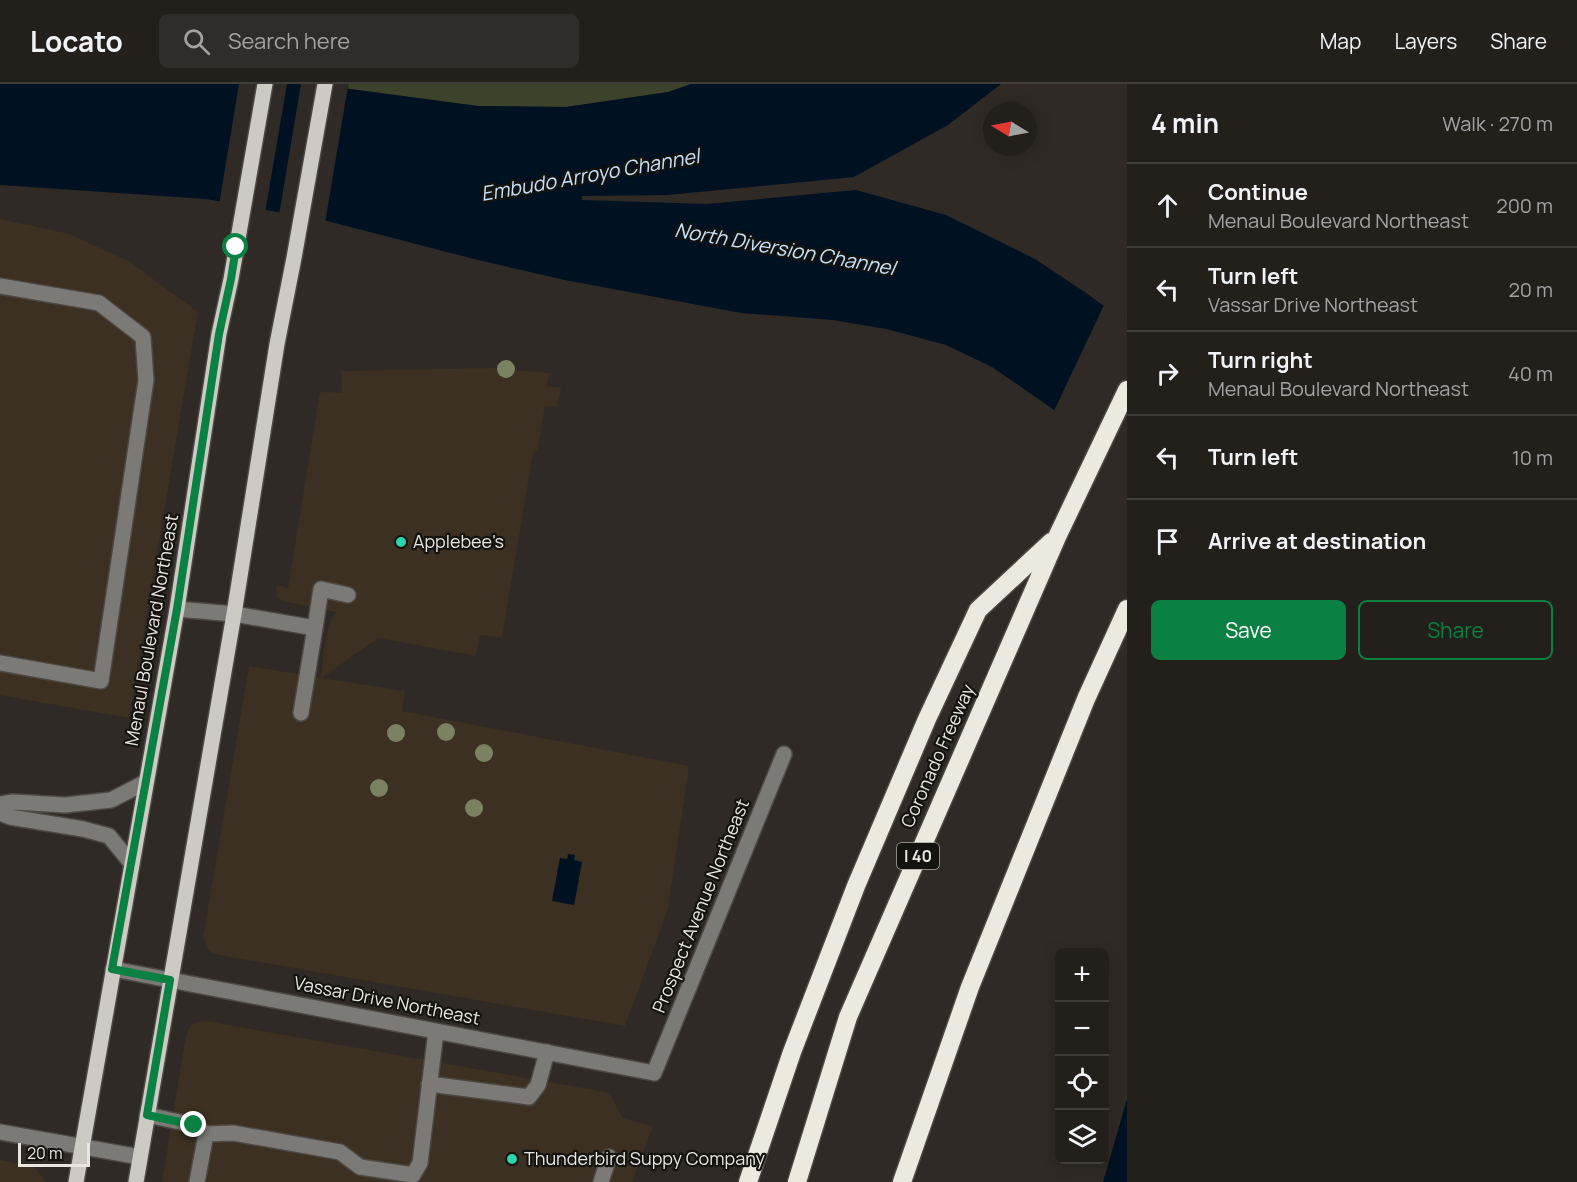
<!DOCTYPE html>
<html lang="en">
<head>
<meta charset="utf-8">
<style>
  :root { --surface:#23201c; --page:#2f2d29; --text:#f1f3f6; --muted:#a3a3a3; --line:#403e3b; --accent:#0b8043 }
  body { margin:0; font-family:Manrope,sans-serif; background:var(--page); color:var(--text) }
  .controls { position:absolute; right:18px; bottom:18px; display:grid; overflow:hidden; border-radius:9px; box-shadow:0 3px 15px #0003 }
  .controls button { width:54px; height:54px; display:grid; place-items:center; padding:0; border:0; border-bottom:2px solid var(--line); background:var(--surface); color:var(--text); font:30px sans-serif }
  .compass { position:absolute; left:983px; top:18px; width:54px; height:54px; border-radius:50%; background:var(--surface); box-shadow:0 3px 15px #0003; rotate:280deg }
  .scale { position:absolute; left:18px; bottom:15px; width:72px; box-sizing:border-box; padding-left:6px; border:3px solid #e9e6e2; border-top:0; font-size:16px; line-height:21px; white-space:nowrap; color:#e9e6e2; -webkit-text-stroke:4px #151310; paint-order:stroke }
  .stop { position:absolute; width:18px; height:18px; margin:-14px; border:4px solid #0b8043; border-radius:50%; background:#fff }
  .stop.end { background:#0b8043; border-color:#fff; box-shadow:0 2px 6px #0008 }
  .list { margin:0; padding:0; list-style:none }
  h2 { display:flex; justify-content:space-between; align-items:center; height:78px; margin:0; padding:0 24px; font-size:26px }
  h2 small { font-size:20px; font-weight:400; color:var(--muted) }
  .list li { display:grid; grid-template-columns:39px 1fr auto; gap:18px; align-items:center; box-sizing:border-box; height:84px; padding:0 24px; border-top:2px solid var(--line) }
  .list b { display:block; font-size:22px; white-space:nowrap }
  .list p { margin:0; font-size:20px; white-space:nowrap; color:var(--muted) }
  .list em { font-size:20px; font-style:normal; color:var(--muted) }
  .actions { display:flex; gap:12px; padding:18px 24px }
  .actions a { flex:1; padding:14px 0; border:2px solid var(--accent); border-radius:9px; text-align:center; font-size:21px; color:var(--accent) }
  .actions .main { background:var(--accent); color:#fff }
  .icon { flex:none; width:33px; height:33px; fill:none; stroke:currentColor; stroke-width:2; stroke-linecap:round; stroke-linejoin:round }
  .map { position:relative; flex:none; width:1127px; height:1098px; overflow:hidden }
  header { display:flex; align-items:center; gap:36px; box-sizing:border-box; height:84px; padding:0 30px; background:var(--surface); border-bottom:2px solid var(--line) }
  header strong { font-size:28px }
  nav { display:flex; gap:33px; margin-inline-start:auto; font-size:21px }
  .search { width:420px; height:54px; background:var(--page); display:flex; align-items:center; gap:15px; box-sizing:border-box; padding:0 21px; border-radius:9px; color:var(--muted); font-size:22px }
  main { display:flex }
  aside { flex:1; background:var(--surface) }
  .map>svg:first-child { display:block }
  .commercial { fill:#3b3021 }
  .green { fill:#3b432a }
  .water { fill:#001222 }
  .pier { fill:#2f2a25 }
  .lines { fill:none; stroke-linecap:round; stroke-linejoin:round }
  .minor-casing { stroke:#4d4843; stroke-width:18 }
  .major-casing { stroke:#4d4843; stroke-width:18 }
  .highway-casing { stroke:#4d4843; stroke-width:21 }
  .minor { stroke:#7b7a77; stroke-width:15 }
  .major { stroke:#cccac3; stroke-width:15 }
  .highway { stroke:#ece9e1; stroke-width:18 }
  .tree { fill:#7a8262 }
  .route { stroke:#0b8043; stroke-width:8 }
  .poi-dot { fill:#2ad5ac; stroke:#151310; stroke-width:2 }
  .labels { text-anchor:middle; stroke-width:4.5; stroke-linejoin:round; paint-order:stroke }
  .shield { fill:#151310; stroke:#a9a7a3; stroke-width:1.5 }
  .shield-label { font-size:16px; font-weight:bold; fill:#e9e6e2 }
  .poi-label { font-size:18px; fill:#e9e6e2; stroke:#151310; text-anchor:start }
  .street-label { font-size:18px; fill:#e9e6e2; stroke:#151310 }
  .water-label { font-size:20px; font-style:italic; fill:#c4e2f9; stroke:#151310 }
</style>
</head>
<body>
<header>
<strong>Locato</strong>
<div class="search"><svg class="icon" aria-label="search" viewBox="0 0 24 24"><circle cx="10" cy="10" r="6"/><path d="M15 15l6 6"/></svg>Search here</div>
<nav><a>Map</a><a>Layers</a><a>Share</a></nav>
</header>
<main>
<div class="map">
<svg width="1127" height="1098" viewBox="0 0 1127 1098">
  <rect width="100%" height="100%" fill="#2f2a25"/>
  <path class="commercial" d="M 0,135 L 70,150 L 130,178 L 198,228 L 129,634 L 0,611 Z
    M 496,284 L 549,289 L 547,302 L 561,304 L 557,323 L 545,322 L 538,365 L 533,369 L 502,554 L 480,551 L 476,572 L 378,554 L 322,594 L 405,607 L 402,627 L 689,682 L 668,825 L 625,942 L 219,871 L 209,867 L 203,853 L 249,582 L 321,594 L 324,562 L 329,540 L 336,528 L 283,517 L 276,513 L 277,501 L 288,504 L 320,308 L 342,309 L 341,287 Z
    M 200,937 L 212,938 L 605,1008 L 611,1012 L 623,1034 L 653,1042 L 632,1098 L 162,1098 L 186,951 L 192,940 Z
    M 0,1076 L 33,1082 L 36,1085 L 46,1098 L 0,1098 Z"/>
  <path class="green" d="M 349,0 L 691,0 L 668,8 L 566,23 L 478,22 L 348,5 Z"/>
  <path class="water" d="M 0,0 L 313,0 L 478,22 L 566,23 L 668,8 L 691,0 L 1001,0 L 948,41 L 854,93 L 668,111 L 582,112 L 582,116 L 707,120 L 856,106 L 946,131 L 1035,175 L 1089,211 L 1127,239 L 1083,346 L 992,283 L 946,261 L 886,245 L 833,236 L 741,229 L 565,196 L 478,176 L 327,137 L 206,115 L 0,101 Z
    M 568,770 L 575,771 L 574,776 L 582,778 L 574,821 L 552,817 L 560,774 L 567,775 Z
    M 1127,1015 L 1127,1098 L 1103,1098 Z"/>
  <path class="pier" d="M 239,0 L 287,0 L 265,129 L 219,121 Z
    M 301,0 L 333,0 L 348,2 L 325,139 L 279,131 Z
    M 1105,219 L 1127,236 L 1127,391 L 1081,348 L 1053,329 Z"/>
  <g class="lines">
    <defs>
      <path id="minor" d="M 0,202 L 99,219 L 143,253 L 146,296 L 101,597 L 0,579
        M 177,525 L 234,530 L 315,544 L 301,629
        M 315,544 L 321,505 L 348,511
        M 0,720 L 13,718 L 65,721 L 111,716 L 146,698
        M 0,729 L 10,733 L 83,745 L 109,752 L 132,780
        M 113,885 L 654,989 L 784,670
        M 429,1000 L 529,1013 L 538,1001 L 547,968
        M 147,1031 L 194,1041 L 206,1050 L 233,1049 L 340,1068 L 360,1083 L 413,1091 L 420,1079 L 436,947
        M 0,1048 L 140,1073
        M 197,1098 L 206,1050
        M 601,1098 L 609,1073"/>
      <path id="major" d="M 76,1098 L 177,525 L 219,250 L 231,195 L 265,0
        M 136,1098 L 234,530 L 277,260 L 294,174 L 325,0"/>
      <path id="highway" d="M 748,1098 L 792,968 L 856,802 L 927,635 L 978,526 L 1051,458
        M 797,1098 L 848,933 L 1057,453 L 1127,306
        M 902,1098 L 970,903 L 1086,615 L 1127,525"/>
    </defs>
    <use href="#minor" class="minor-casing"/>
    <use href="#major" class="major-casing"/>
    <use href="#highway" class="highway-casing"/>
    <use href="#minor" class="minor"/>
    <use href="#major" class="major"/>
    <use href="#highway" class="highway"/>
  </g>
  <g class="tree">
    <circle cx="506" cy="285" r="9"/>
    <circle cx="446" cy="648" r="9"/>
    <circle cx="396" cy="649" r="9"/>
    <circle cx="484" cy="669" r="9"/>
    <circle cx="379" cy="704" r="9"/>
    <circle cx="474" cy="724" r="9"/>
  </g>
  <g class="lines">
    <path class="route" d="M 194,1041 L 147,1031 L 170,896 L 112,885 L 177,525 L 219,250 L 231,195 L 236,163"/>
  </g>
  <g class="poi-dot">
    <circle cx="401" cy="458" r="6"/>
    <circle cx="512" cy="1075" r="6"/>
  </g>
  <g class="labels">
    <rect class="shield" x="897" y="759" width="42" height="26" rx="4.5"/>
    <g class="shield-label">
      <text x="918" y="778">I 40</text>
    </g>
    <g class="poi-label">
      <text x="413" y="464">Applebee's</text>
      <text x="524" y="1081">Thunderbird Suppy Company</text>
    </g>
    <g class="street-label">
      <text transform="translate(152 546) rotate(-80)" y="6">Menaul Boulevard Northeast</text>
      <text transform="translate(938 672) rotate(-66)" y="6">Coronado Freeway</text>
      <text transform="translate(701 822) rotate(-68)" y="6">Prospect Avenue Northeast</text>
      <text transform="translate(387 917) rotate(11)" y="6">Vassar Drive Northeast</text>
    </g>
    <g class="water-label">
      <text transform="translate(590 91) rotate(-10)" y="7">Embudo Arroyo Channel</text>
      <text transform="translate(785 165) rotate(10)" y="7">North Diversion Channel</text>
    </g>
  </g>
</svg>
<div class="controls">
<button>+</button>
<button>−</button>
<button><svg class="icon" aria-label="locate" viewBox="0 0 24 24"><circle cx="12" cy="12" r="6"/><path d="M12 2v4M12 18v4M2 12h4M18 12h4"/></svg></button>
<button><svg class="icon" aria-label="layers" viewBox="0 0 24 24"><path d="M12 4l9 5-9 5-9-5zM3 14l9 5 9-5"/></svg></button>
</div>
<svg class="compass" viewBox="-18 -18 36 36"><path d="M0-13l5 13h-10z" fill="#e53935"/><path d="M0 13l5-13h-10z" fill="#a3a3a3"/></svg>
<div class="scale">20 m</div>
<div class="stop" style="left:236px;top:163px"></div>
<div class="stop end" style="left:194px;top:1041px"></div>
</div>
<aside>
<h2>4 min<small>Walk · 270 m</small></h2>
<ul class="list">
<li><svg class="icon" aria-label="ahead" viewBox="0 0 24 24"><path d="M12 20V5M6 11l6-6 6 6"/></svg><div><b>Continue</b><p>Menaul Boulevard Northeast</p></div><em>200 m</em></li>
<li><svg class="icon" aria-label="left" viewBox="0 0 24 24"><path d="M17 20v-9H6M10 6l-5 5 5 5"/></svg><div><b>Turn left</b><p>Vassar Drive Northeast</p></div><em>20 m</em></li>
<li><svg class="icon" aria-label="right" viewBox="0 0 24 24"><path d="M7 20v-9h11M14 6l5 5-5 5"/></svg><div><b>Turn right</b><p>Menaul Boulevard Northeast</p></div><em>40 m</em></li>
<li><svg class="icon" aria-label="left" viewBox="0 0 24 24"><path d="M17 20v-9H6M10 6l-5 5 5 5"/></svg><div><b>Turn left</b></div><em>10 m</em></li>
<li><svg class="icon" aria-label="arrive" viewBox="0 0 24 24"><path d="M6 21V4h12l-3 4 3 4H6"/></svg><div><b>Arrive at destination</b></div></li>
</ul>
<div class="actions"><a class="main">Save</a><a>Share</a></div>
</aside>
</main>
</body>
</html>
